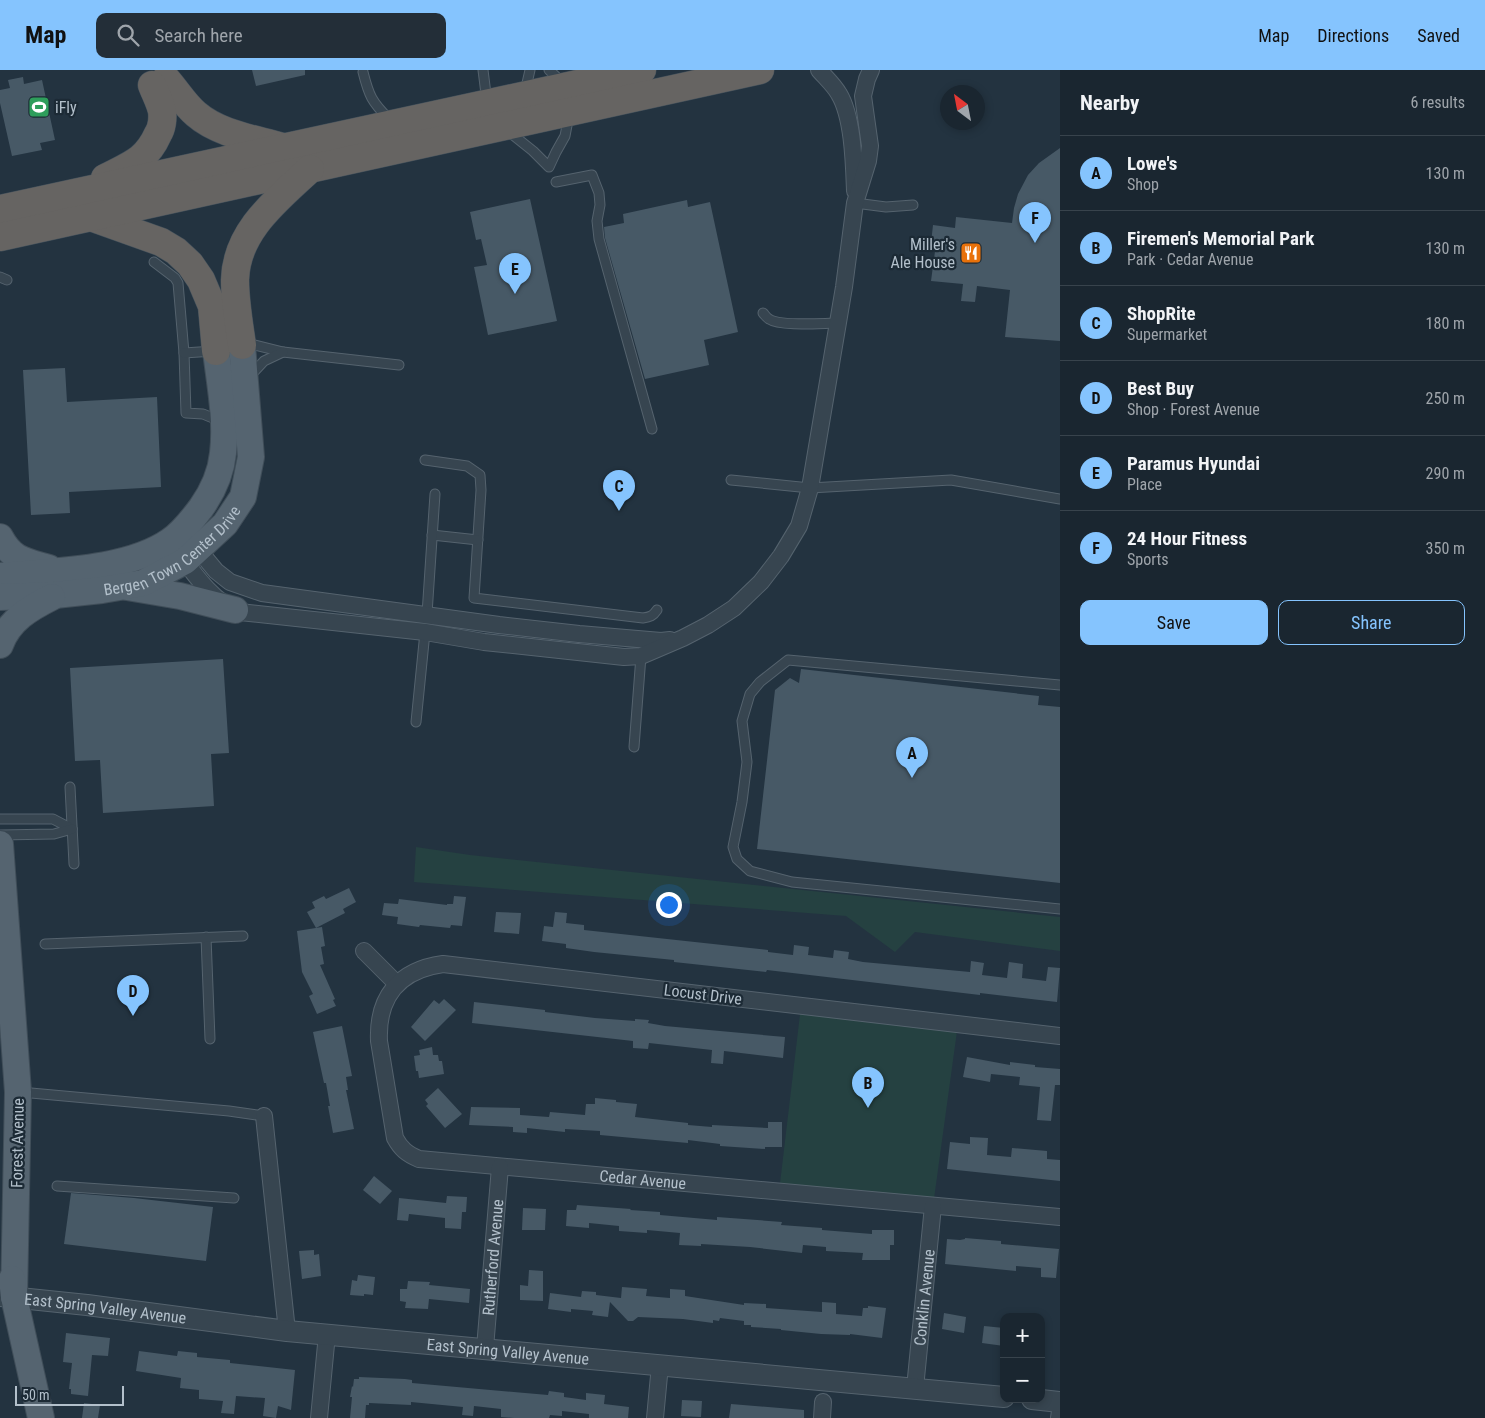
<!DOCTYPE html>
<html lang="en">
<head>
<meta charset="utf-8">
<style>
  :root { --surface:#1a2630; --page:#232e38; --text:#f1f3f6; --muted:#9fa5ab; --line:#38434c; --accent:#85c4fe }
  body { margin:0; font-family:"Roboto Condensed",sans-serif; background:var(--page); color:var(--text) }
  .controls { position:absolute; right:15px; bottom:15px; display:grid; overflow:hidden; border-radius:10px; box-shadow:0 2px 8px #0003 }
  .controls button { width:45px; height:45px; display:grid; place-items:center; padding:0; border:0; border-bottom:1px solid var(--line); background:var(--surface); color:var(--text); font:25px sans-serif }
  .compass { position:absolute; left:940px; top:15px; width:45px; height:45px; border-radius:50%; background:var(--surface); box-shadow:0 2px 8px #0003; rotate:328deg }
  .scale { position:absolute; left:15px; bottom:12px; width:109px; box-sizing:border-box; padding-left:5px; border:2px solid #b3c0cb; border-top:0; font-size:14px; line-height:18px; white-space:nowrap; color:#b3c0cb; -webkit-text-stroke:4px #1c2a35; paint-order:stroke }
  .you { position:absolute; left:668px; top:834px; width:18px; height:18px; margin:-12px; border:4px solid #fff; border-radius:50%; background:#1a73e8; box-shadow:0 0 0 8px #1a73e833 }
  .badge { display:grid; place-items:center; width:32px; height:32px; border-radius:50%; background:var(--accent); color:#111; font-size:16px; font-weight:700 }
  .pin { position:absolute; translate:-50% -41px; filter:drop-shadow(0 1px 2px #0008) }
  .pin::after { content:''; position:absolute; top:26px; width:18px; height:15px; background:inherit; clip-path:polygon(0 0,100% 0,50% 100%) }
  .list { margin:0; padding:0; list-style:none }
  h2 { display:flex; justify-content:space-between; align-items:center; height:65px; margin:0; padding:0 20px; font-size:21px }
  h2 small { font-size:16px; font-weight:400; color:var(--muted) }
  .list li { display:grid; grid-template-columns:32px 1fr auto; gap:15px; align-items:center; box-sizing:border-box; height:75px; padding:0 20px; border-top:1px solid var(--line) }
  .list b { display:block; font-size:19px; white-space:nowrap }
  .list p { margin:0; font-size:16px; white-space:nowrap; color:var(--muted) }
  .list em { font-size:16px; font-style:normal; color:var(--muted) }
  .actions { display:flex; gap:10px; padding:15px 20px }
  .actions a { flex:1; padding:11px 0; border:1px solid var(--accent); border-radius:10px; text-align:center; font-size:18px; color:var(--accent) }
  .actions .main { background:var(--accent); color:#111 }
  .icon { flex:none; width:28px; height:28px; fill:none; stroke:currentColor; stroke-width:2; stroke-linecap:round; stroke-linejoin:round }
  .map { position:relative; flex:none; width:1060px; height:1348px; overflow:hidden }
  header { display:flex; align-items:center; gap:30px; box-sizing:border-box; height:70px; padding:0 25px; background:var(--accent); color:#111 }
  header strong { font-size:24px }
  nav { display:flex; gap:28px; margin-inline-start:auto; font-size:18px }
  .search { width:350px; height:45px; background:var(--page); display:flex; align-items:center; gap:12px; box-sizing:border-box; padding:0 18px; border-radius:10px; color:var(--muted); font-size:19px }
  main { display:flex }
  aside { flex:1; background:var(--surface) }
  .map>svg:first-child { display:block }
  .green { fill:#254141 }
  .building { fill:#475966 }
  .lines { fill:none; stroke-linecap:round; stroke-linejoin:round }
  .service-casing { stroke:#55636e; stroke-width:11 }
  .minor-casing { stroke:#55636e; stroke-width:18 }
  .tertiary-casing { stroke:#55636e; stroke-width:22 }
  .primary-casing { stroke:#404e59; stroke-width:28 }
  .trunk-casing { stroke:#42505b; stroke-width:29 }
  .service { stroke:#374550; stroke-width:9 }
  .minor { stroke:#374550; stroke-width:16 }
  .tertiary { stroke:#374550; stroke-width:20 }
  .primary { stroke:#556470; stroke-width:26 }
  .trunk { stroke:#666462; stroke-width:28 }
  .labels { text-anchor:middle; stroke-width:4.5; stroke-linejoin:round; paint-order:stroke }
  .poi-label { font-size:16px; fill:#b3c0cb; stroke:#1c2a35; text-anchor:start }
  .street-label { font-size:16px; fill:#b3c0cb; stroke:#1c2a35 }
</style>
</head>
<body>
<header>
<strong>Map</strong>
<div class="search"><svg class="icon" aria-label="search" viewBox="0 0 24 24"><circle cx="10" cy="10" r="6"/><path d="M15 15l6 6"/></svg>Search here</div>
<nav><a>Map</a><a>Directions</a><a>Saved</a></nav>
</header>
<main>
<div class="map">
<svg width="1060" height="1348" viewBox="0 0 1060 1348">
  <rect width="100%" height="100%" fill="#233340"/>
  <g class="green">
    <polygon points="416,777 470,785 1060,847 1060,881 915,862 895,882 846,846 414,812"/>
    <polygon points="801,936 958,954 933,1136 779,1122"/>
  </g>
  <g class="building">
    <polygon points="252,0 305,0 305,5 256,16"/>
    <polygon points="23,7 24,14 42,10 55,70 40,73 42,80 12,86 0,33 0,20 10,18 8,10"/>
    <polygon points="1060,78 1060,271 1005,267 1010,220 977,216 975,232 961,231 963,214 931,211 936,174 931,173 933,155 955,158 956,147 1012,153 1014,138 1018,124 1028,105 1039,93"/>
    <polygon points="530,129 557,251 488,265 474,197 487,195 481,169 476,170 470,142"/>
    <polygon points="687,130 688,137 710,132 738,262 704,270 709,295 645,309 605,168 604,157 624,153 623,144"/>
    <polygon points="65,298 67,332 157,327 161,417 69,422 70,443 31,445 23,300"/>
    <polygon points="223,589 229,683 211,684 214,736 103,743 100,690 75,691 70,598"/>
    <polygon points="801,599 1039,626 1038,635 1060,637 1060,813 757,779 775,620 790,608 799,613"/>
    <polygon points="349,818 356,832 343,839 345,843 316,858 307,842 315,838 312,832 324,826 326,829"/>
    <polygon points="454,826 466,827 462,856 451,855 450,858 420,855 419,857 397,854 398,847 382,845 384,833 398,834 399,829 447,835 447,834 453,834"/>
    <polygon points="496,842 521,843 519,864 494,862"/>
    <polygon points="555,842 567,843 566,853 584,855 584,860 768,880 768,882 793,885 794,875 809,877 808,885 833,888 834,880 849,882 848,889 863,892 970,902 971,891 984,893 982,905 1007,908 1009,892 1023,894 1022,908 1046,911 1048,897 1060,898 1057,932 980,923 980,925 767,900 766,902 674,892 674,890 594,882 566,878 566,874 542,871 544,856 553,857"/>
    <polygon points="322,857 325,876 321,877 324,894 320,895 335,929 333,930 336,936 317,944 309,926 313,924 302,902 297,861"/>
    <polygon points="444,929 456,940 425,971 411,957 434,930 439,934"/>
    <polygon points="474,932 545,940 545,942 595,948 635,951 635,949 649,950 648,953 665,956 785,967 783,988 724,981 723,994 711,993 712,980 649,973 648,979 633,978 633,971 472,953"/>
    <polygon points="342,956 352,1006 346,1007 348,1020 346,1020 354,1059 333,1063 328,1036 330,1036 326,1013 324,1013 313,962"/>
    <polygon points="432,977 433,985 438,985 439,991 442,991 444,1004 419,1008 418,1001 416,1001 414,986 420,985 419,980"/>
    <polygon points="967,987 1010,995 1010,992 1035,995 1035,997 1060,999 1060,1015 1055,1015 1051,1051 1037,1050 1040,1017 1019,1015 1020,1007 991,1004 990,1012 963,1007"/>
    <polygon points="438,1018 462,1044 445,1058 426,1036 428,1034 425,1030"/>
    <polygon points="595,1028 616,1030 616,1032 637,1034 635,1047 688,1053 688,1055 712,1057 712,1055 768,1058 768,1052 782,1052 782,1077 765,1077 765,1079 720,1076 720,1074 688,1070 688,1073 600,1065 600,1061 565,1059 565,1062 527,1058 527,1063 513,1062 513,1057 469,1055 471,1037 520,1038 520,1045 549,1047 550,1042 585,1045 586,1034 595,1034"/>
    <polygon points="970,1067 988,1068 987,1085 1011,1087 1012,1078 1047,1081 1047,1089 1060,1090 1060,1111 947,1099 950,1072 970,1074"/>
    <polygon points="374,1106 392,1121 380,1134 363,1120"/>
    <polygon points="71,1123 134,1128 213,1137 206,1191 64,1174"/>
    <polygon points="447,1126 467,1127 466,1142 462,1142 461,1159 445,1158 445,1148 409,1144 408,1151 397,1150 399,1128 446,1133"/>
    <polygon points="577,1135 631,1139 630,1140 660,1142 660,1145 717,1150 717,1147 782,1152 781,1155 822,1158 822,1160 872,1164 872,1160 894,1160 894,1175 890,1175 890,1190 862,1190 863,1183 826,1181 826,1177 803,1175 802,1183 750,1177 701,1174 701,1176 679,1175 680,1163 647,1160 647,1163 619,1161 619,1156 589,1153 589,1158 566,1156 567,1140 576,1140"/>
    <polygon points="523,1138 546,1139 545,1160 522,1160"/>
    <polygon points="965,1168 1001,1171 1001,1174 1059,1179 1056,1208 1041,1207 1041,1198 1016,1196 1016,1201 945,1194 947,1169 960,1170 965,1169"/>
    <polygon points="314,1180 314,1185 319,1184 321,1206 302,1209 299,1181"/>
    <polygon points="529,1200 543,1201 543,1231 520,1230 520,1215 528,1216"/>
    <polygon points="358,1205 375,1207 373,1225 364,1224 364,1226 350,1225 352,1210 357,1211"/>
    <polygon points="408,1211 430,1212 429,1215 470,1219 469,1233 429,1229 428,1239 405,1238 406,1232 400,1231 400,1219 407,1219"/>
    <polygon points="622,1217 647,1219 646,1226 670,1228 670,1219 685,1220 685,1226 744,1235 744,1233 766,1234 766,1238 822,1242 822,1232 836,1233 836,1244 862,1246 863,1238 868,1238 868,1236 886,1238 882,1268 850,1264 850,1265 821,1264 781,1260 781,1259 751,1257 751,1255 744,1255 744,1251 720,1248 719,1251 713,1250 713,1253 683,1249 638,1247 633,1251 628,1251 610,1232 608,1247 592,1245 593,1241 571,1239 571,1242 548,1239 550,1223 581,1227 582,1221 596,1222 596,1225 621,1228"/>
    <polygon points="944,1243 966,1247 964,1263 942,1259"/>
    <polygon points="984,1256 1004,1258 1004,1276 982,1273"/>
    <polygon points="66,1263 110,1268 108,1286 92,1285 88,1326 71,1324 71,1319 69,1319 72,1293 63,1292"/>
    <polygon points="139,1281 177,1286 178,1281 197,1283 197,1287 230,1290 230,1293 295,1300 291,1340 278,1336 276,1348 263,1346 265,1328 236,1326 234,1344 221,1343 223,1331 199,1329 199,1320 180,1318 181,1308 136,1301"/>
    <polygon points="359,1307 405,1309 412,1310 412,1313 548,1325 549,1321 564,1323 564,1327 586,1330 586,1323 605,1325 604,1334 629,1337 628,1348 589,1348 589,1344 562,1341 562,1346 550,1345 549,1348 514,1348 501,1347 501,1339 474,1336 473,1346 462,1345 463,1337 411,1332 411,1335 369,1333 369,1335 366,1335 365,1348 350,1348 352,1327 350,1327 352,1316 353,1317 354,1309 359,1309"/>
    <polygon points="682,1330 702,1331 701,1347 681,1346"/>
    <polygon points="84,1333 100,1335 98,1348 82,1348"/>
    <polygon points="731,1334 804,1340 804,1348 729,1348"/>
  </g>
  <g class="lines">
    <g class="service-casing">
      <g id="service">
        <polyline points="483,0 487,32"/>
        <polyline points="549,0 563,13"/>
        <path d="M363 2C369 26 372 32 389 49"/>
        <polyline points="525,22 530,0"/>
        <polyline points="508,61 533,81 549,97 556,82 565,66 569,45"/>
        <polyline points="556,112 592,105 599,123 600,135 597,151 599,169 652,359"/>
        <polyline points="855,133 886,137 913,135"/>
        <polyline points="154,192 175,208 178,213 184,283 186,343 203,344 220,351"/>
        <polyline points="0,207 7,210"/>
        <path d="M763 243C765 245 767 248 769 249 781 257 823 253 838 253"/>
        <polyline points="244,275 255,275 283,282 399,295"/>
        <polyline points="184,283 214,281"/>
        <polyline points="249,307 264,291 283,282"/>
        <path d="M425 390 467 396 480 405 481 420 474 528 643 548C650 547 653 546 657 540"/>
        <polyline points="731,410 810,418 951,410 1060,429"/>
        <polyline points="432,465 478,470"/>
        <polyline points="427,544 435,424"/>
        <polyline points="1060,615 788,590 760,612 750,624 742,651 747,692 742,732 733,777 737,789 750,801 792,812 1060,839"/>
        <polyline points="416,652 425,562"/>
        <polyline points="634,677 641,586"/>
        <polyline points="70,717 74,794"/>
        <polyline points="0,749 53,749 72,759"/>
        <polyline points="0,765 54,764 72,759"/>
        <polyline points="206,867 210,969"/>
        <polyline points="45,874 243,866"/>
        <polyline points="20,1022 229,1041 264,1046"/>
        <polyline points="57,1116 234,1128"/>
      </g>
    </g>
    <g class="minor-casing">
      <g id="minor">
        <path d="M819 0C826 8 834 15 839 24 853 47 854 94 855 121"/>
        <polyline points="192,472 216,501 230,512 262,523 499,555 579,564 661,571 670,570"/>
        <path d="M180 485C194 504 216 535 240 542L425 562 484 572 624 587 641 586 683 568 708 555 734 538 761 512 781 486 799 456 810 418 844 217 855 133 868 91 870 76 863 26 867 9 871 0"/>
        <polyline points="364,881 397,914"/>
        <path id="s1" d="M1060 966 443 894C399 900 377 927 379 971L395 1068C401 1079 407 1084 419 1089L1060 1147"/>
        <polyline points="264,1046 287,1261"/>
        <path id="s2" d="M485 1278 500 1097"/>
        <path id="s3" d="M915 1318 933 1136"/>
        <polyline points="319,1348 327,1264"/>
        <polyline points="655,1348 660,1295"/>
        <polyline points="822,1348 823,1332"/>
        <polyline points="1059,1348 1060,1341"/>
      </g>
    </g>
    <g class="tertiary-casing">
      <g id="tertiary">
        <path id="s4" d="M0 1226 87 1235 287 1261 1004 1327"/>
        <polyline points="1032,1329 1060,1332"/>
      </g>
    </g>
    <g class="primary-casing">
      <g id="primary">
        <path d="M0 467C12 490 25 491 49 498"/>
        <path d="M0 506C51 501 127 501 170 471 182 463 192 450 201 438 213 421 221 404 223 383 227 350 220 314 216 281"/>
        <polyline points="127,517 180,526 235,540"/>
        <path id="s5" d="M0 527 55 525 102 520 143 513 185 491 225 454 243 427 251 387 242 275"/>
        <path d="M0 575C9 550 30 538 52 527"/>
        <polyline points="0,774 18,1022 14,1227"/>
        <polyline points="12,1209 14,1227 41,1348"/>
      </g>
    </g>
    <g class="trunk-casing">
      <g id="trunk">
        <path d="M166 9C176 20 185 35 196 44 219 64 255 69 282 77"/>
        <path d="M105 108C130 95 146 91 158 64 162 58 163 48 162 41 160 32 155 23 152 15"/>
        <polyline points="0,139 642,0"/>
        <polyline points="91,147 161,172 176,181 190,194 201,210 212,236 216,281"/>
        <polyline points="0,167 760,0"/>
        <path d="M242 275C239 254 235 232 235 210 236 161 277 130 310 99"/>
      </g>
    </g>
    <use href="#service" class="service"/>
    <use href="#minor" class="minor"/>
    <use href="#tertiary" class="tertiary"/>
    <use href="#primary" class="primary"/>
    <use href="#trunk" class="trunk"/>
  </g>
  <defs>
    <g id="stadium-square" transform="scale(1.125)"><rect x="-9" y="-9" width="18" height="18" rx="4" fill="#2e9e5b" stroke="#1c2a35"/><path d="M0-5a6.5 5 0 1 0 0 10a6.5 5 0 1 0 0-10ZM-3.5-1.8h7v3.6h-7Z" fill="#fff"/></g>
    <g id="restaurant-square" transform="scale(1.125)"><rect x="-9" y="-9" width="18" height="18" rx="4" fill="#e8710a" stroke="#1c2a35"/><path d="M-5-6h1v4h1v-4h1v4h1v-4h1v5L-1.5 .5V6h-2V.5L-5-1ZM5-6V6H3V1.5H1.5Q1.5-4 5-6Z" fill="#fff"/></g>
  </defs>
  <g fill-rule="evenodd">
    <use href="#stadium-square" x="39" y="37"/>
    <use href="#restaurant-square" x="971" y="183"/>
  </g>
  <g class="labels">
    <g class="poi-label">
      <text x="55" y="43">iFly</text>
      <text x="955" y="180" text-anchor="end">Miller's<tspan x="955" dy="18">Ale House</tspan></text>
    </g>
    <g class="street-label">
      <text dy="6" stroke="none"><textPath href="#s5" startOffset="185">Bergen Town Center Drive</textPath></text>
      <text transform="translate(703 924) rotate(7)" y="6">Locust Drive</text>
      <text transform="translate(17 1073) rotate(-89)" y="6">Forest Avenue</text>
      <text dy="6" stroke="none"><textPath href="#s1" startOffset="1089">Cedar Avenue</textPath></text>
      <text dy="6" stroke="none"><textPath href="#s2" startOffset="91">Rutherford Avenue</textPath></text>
      <text dy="6" stroke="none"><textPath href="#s3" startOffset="91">Conklin Avenue</textPath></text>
      <text dy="6" stroke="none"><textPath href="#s4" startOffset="106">East Spring Valley Avenue</textPath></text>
      <text dy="6" stroke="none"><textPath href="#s4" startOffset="511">East Spring Valley Avenue</textPath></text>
    </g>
  </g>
</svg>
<div class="controls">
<button>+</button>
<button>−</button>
</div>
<svg class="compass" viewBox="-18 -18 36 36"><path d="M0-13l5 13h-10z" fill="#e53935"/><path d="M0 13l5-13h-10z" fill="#9fa5ab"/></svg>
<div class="scale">50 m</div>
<div class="you"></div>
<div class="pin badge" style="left:912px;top:708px">A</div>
<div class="pin badge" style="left:868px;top:1038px">B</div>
<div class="pin badge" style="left:619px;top:441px">C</div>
<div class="pin badge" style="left:133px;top:946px">D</div>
<div class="pin badge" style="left:515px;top:224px">E</div>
<div class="pin badge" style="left:1035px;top:173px">F</div>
</div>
<aside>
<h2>Nearby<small>6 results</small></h2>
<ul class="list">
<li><span class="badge">A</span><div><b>Lowe's</b><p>Shop</p></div><em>130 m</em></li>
<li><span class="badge">B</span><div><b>Firemen's Memorial Park</b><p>Park · Cedar Avenue</p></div><em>130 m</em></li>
<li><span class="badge">C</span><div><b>ShopRite</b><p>Supermarket</p></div><em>180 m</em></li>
<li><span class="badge">D</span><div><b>Best Buy</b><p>Shop · Forest Avenue</p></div><em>250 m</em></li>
<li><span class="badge">E</span><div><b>Paramus Hyundai</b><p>Place</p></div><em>290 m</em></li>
<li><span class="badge">F</span><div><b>24 Hour Fitness</b><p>Sports</p></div><em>350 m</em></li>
</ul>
<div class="actions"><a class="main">Save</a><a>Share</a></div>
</aside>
</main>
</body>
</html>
